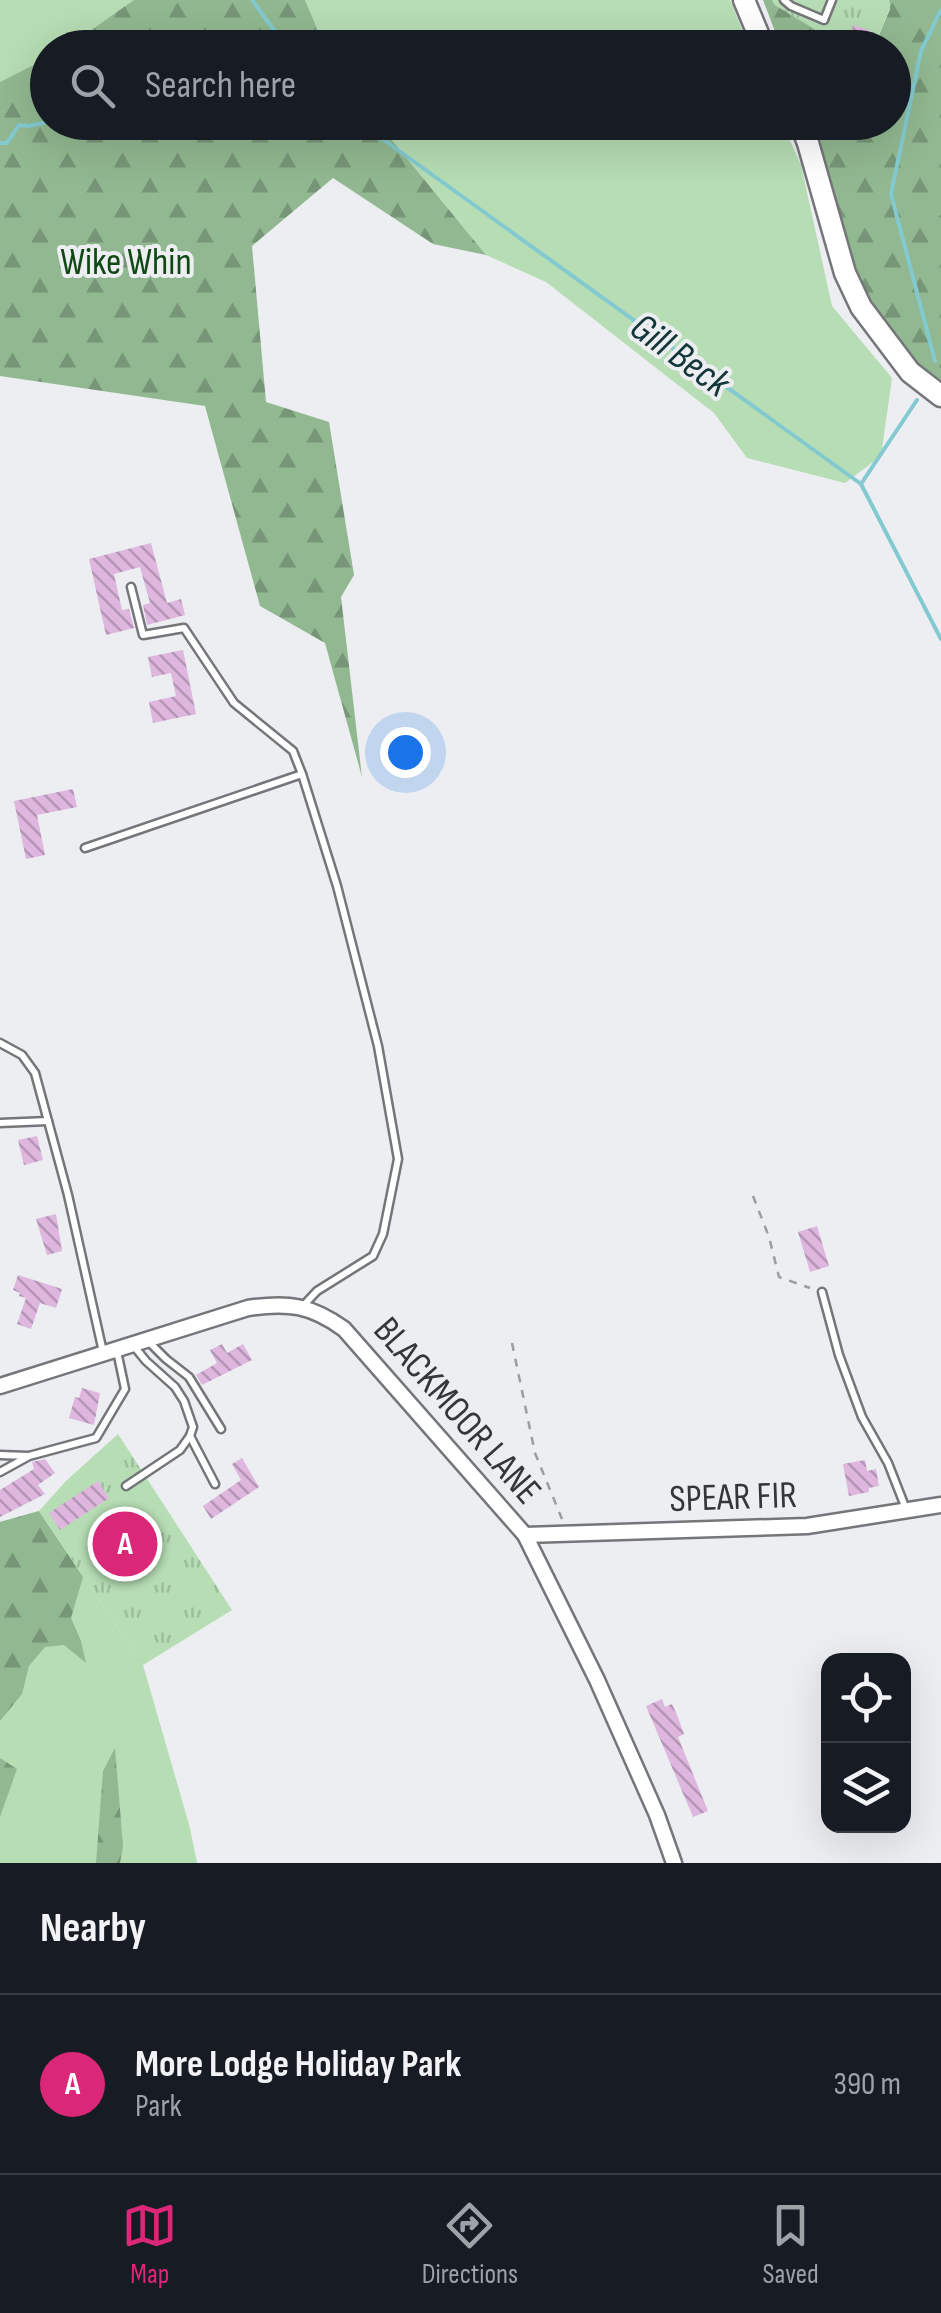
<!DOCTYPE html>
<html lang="en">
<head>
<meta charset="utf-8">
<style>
  :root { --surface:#171b24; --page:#20242c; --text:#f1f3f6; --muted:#9ea1a6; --line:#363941; --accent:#db2777 }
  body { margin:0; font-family:"Sofia Sans Condensed",sans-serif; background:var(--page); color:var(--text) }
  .controls { position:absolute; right:30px; bottom:30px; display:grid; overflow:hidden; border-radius:20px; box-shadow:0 10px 40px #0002 }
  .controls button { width:90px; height:90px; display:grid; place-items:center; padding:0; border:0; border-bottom:2px solid var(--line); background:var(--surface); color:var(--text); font:50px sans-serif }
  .you { position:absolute; left:405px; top:752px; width:35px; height:35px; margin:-25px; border:8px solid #fff; border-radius:50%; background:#1a73e8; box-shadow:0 0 0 15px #1a73e833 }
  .badge { display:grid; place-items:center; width:65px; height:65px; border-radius:50%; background:var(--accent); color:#fff; font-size:32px; font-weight:700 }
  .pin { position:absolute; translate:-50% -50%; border:5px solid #fff; box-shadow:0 2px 10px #0006 }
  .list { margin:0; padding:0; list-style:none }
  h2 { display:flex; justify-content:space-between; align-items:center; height:130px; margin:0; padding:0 40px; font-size:42px }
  h2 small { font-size:32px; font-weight:400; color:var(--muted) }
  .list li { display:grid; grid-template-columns:65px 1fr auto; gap:30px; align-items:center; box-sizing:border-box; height:180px; padding:0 40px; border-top:2px solid var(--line) }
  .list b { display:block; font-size:38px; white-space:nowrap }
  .list p { margin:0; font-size:32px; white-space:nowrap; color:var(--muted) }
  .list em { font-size:32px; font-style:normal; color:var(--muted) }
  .icon { flex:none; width:55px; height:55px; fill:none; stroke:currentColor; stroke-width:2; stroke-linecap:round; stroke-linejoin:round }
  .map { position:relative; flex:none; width:941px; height:1863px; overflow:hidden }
  .search { position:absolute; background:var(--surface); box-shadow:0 10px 40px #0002; left:30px; right:30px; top:30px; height:110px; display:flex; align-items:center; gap:25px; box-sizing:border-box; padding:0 35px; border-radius:55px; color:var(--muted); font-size:38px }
  .sheet { height:310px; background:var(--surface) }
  nav { display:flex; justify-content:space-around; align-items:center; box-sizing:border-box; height:140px; border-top:2px solid var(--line); background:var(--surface); font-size:28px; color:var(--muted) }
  nav a { display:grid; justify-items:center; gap:5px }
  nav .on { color:var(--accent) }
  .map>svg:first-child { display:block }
  .grass { fill:#b6ddb4 }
  .forest { fill:url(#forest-firs) }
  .park { fill:url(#park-tufts) }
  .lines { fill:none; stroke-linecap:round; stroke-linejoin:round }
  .stream { stroke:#83cad0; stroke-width:4 }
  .building { fill:url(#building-back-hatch) }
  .lane-casing { stroke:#747679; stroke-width:11 }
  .street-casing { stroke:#747679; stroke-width:19 }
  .secondary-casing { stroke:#747679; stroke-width:25 }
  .path { stroke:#9b9da0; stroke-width:2.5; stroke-dasharray:8 8; stroke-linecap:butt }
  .lane { stroke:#fff; stroke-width:6 }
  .street { stroke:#fff; stroke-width:14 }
  .secondary { stroke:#fff; stroke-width:20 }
  .labels { text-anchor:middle; stroke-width:8; stroke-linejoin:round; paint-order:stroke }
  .park-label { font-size:38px; fill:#114914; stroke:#eceef2 }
  .street-label { font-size:38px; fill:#353638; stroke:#eceef2 }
  .water-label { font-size:40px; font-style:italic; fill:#133639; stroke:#eceef2 }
</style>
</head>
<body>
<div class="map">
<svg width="941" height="1863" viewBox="0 0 941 1863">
  <defs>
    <pattern id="forest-firs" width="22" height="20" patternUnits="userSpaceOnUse" patternTransform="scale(2.5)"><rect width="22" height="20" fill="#91b890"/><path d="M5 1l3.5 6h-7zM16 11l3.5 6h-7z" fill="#779677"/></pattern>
    <pattern id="park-tufts" width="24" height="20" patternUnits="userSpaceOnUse" patternTransform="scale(2.5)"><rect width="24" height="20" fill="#b6ddb4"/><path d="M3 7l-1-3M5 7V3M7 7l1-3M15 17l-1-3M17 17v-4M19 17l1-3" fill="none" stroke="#9dbe9c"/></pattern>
    <pattern id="building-back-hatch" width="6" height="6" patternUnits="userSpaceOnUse" patternTransform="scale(2.5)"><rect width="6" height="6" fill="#deb6de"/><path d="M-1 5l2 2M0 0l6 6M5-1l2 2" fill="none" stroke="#b595b5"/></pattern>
  </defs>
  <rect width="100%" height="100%" fill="#eceef2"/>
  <g class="grass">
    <polygon points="0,0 134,0 76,43 67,47 48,48 47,58 0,82"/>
    <polygon points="305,0 730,0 749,47 325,47"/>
    <polygon points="378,123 782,123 801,165 832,306 892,378 881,456 845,483 747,458 714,413 546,282 486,255"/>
    <polygon points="39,1511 143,1665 190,1828 197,1863 0,1863 0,1522"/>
  </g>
  <g class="forest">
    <polygon points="134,0 305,0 325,47 67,47"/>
    <polygon points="763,0 772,0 775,5 817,30 822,47 781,47"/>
    <polygon points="889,0 941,0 941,384 915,366 852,280 811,123 894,122 894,48 874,47 890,9"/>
    <polygon points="47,58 48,122 378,123 486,255 433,244 333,178 252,246 266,402 329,422 354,575 341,597 362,777 325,643 260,606 205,406 0,376 0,82"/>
    <polygon points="39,1511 83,1577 71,1618 81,1641 86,1663 64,1645 45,1647 29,1666 22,1694 0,1721 0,1522"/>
    <polygon points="115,1748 123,1846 120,1863 96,1863 103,1771"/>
    <polygon points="0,1758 17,1769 0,1817"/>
  </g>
  <g class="park">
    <polygon points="772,0 889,0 890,8 874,47 822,47 816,30 775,5"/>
    <polygon points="118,1434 232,1610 143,1665 39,1511 66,1481"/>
  </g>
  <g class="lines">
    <g class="stream">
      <polyline points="252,0 287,48"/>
      <polyline points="54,122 65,122"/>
      <polyline points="85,122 84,133 101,132 108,122"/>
      <polyline points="119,122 120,128 130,129 133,122"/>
      <polyline points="144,122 144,125 154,122"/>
      <polyline points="178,122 188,122"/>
      <polyline points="359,122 861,484 941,639"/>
      <polyline points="0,143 7,143 19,125 28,126 48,122"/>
      <polyline points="935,361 891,194 921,51 941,10"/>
      <polyline points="861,484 917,400"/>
    </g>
  </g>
  <g class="building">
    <polygon points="853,25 869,30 864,48 847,48"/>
    <polygon points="151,543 167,603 181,599 185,615 147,625 143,605 150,603 140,567 114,574 122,610 129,609 134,628 106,635 89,559"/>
    <polygon points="183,650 196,714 153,723 149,702 176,696 171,673 152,677 148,657"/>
    <polygon points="73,789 77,807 37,815 45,855 26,859 14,801"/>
    <polygon points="37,1136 43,1160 24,1165 18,1140"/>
    <polygon points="56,1214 62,1251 47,1255 36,1219"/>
    <polygon points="817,1226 829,1266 810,1272 798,1232"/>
    <polygon points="18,1275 62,1289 56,1308 40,1303 31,1329 17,1324 26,1298 19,1296 20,1293 13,1290"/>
    <polygon points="222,1344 227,1353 243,1344 252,1360 202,1385 196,1375 217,1363 210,1350"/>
    <polygon points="82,1388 100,1393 94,1425 69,1418 75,1397 79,1398"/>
    <polygon points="242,1458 259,1487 211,1519 203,1506 241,1480 232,1464"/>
    <polygon points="45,1459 55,1473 38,1485 45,1494 0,1517 0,1490 34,1469 32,1462"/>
    <polygon points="865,1460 867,1471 876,1469 879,1486 869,1488 869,1492 849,1496 843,1464"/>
    <polygon points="98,1481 109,1498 60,1530 49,1513"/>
    <polygon points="662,1699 665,1707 672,1704 677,1715 684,1734 678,1737 708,1811 693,1817 646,1706"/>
  </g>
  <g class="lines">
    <g class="lane-casing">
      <g id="lane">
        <polyline points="784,0 791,6 824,20 832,0"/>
        <polyline points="131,587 143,635 184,628 234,703 293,751 302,774"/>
        <polyline points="85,848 302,774 337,886 378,1046 398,1159 383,1234 373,1256 317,1291 303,1306"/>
        <polyline points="0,1043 22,1055 35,1073 68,1195 103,1352"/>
        <polyline points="0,1123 48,1121"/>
        <polyline points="822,1292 839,1355 862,1417 888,1463 906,1509"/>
        <polyline points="148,1341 166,1359 189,1377 221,1429"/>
        <polyline points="190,1436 215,1484"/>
        <polyline points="0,1455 28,1456"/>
        <polyline points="0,1472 29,1456 96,1438 125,1389 117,1351"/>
        <polyline points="126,1486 180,1450 190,1436 193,1427 184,1401 175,1387 146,1361 133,1345"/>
      </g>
    </g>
    <g class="street-casing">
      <g id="street">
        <path d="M0 1386 248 1308C288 1302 311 1305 344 1329L525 1535 597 1680 657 1815 674 1863"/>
        <polyline points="525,1535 807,1526 941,1505"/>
      </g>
    </g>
    <g class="secondary-casing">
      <g id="secondary">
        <polyline points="744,0 764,48"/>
        <polyline points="800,122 808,143 845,273 861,307 910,372 941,396"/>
      </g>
    </g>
    <g class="path">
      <polyline points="753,1196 769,1237 779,1277 810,1288"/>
      <polyline points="512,1343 535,1453 562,1519"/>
    </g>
    <use href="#lane" class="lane"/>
    <use href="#street" class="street"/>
    <use href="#secondary" class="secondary"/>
  </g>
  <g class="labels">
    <g class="park-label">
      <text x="126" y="274">Wike Whin</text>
    </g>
    <g class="street-label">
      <text transform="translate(458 1410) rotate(49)" y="13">BLACKMOOR LANE</text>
      <text transform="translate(733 1496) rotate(-2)" y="13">SPEAR FIR</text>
    </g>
    <g class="water-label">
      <text transform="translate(681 354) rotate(36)" y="14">Gill Beck</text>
    </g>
  </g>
</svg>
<div class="controls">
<button><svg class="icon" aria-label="locate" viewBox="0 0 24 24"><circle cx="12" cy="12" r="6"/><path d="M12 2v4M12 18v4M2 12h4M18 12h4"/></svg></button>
<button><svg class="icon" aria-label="layers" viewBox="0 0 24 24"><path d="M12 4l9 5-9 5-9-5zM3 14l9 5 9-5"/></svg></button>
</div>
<div class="you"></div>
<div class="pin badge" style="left:125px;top:1544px">A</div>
<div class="search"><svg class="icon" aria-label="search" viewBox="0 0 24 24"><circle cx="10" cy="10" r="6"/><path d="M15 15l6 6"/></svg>Search here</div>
</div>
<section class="sheet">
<h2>Nearby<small></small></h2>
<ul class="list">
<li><span class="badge">A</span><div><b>More Lodge Holiday Park</b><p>Park</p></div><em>390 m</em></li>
</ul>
</section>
<nav>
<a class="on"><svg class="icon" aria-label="map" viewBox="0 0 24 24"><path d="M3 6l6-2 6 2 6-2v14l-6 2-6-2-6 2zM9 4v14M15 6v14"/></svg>Map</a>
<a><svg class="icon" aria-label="directions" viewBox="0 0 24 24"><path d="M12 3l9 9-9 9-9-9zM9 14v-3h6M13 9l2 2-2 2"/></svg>Directions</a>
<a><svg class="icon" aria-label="saved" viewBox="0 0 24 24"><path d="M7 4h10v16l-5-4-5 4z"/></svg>Saved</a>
</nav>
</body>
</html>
